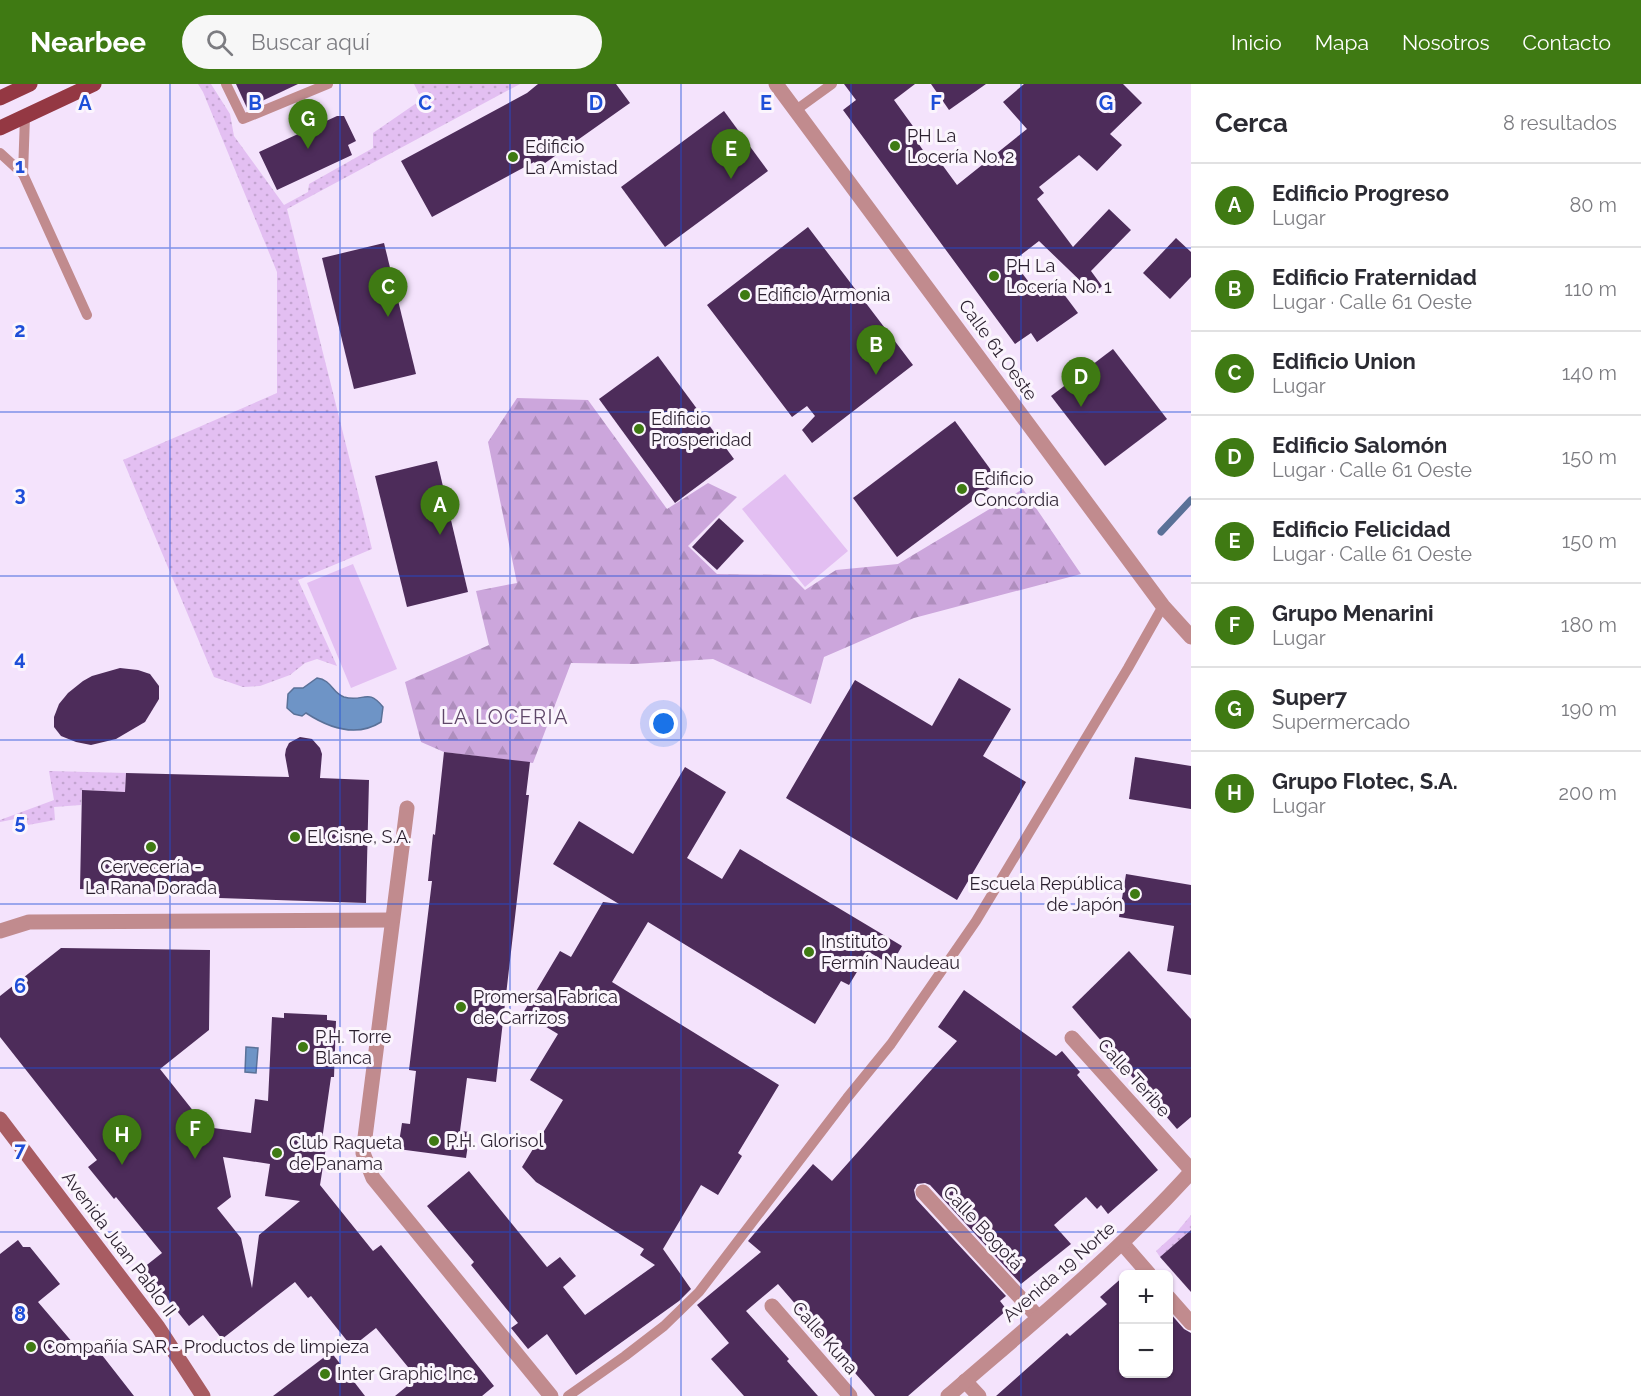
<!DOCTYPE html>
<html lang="es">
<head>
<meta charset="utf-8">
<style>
  :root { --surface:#fff; --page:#f7f7f7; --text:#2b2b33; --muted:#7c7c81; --line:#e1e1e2; --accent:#3f7a13 }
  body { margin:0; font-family:Raleway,sans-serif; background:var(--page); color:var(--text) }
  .controls { position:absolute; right:18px; bottom:18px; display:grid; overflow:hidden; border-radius:9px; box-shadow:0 2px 4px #0004 }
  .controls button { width:54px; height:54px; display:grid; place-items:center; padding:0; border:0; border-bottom:2px solid var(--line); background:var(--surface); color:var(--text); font:30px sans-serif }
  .you { position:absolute; left:664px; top:640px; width:21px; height:21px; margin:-15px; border:4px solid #fff; border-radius:50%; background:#1a73e8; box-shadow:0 0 0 9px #1a73e833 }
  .badge { display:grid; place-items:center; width:39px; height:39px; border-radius:50%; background:var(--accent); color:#fff; font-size:20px; font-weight:700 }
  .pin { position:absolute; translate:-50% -50px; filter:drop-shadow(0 2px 3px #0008) }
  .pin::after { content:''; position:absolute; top:32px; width:21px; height:18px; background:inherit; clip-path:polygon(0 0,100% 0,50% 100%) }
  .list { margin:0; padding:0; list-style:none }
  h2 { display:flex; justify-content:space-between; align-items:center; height:78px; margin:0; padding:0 24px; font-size:26px }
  h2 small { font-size:20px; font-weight:400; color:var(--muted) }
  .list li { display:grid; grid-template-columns:39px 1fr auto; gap:18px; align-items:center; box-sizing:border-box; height:84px; padding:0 24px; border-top:2px solid var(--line) }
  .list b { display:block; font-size:22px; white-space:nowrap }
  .list p { margin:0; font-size:20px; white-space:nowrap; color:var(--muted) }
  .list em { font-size:20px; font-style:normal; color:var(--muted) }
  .icon { flex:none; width:33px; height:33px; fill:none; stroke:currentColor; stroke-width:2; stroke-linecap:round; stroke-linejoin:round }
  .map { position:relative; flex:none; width:1191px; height:1312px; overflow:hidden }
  header { display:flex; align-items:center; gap:36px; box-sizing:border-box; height:84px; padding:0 30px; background:var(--accent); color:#fff }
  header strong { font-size:28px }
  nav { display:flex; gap:33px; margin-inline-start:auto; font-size:21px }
  .search { width:420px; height:54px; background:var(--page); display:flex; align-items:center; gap:15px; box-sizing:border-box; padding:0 21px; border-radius:33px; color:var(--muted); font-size:22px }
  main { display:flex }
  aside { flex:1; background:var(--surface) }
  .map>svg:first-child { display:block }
  .grass { fill:url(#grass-dots) }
  .forest { fill:url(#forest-firs) }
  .pitch { fill:#e3bff2 }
  .water { fill:#6e94c6; stroke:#5a7198; stroke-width:1.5 }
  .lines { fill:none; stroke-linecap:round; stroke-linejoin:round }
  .stream { stroke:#5a7198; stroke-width:7 }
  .building { fill:#4d2c5a; fill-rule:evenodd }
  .lane { stroke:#c18b8e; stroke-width:10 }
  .street { stroke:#c18b8e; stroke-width:15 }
  .secondary { stroke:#a85c62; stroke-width:15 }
  .primary { stroke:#943843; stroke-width:15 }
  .grid { fill:none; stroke:#1d4ed8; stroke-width:1.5; stroke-opacity:0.55 }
  .poi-dot { fill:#3f7a13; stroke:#fbf5fd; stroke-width:2 }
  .labels { text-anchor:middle; stroke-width:6; stroke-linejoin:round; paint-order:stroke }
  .poi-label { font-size:18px; fill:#2a1f2e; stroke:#fbf5fd; text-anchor:start }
  .street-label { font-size:18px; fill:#2a1f2e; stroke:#fbf5fd }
  .neighbourhood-label { font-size:20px; letter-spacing:1.5px; fill:#5f4769; stroke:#fbf5fd }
  .grid-label { font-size:20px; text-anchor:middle; font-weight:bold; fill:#1d4ed8; stroke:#fbf5fd; stroke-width:6; stroke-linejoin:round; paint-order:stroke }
</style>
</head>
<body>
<header>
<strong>Nearbee</strong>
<div class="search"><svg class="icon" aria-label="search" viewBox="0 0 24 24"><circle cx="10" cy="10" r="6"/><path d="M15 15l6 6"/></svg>Buscar aquí</div>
<nav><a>Inicio</a><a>Mapa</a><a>Nosotros</a><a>Contacto</a></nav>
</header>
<main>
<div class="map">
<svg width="1191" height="1312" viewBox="0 0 1191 1312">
  <defs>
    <pattern id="grass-dots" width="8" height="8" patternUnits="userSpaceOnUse" patternTransform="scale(1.5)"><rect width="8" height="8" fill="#e3bff2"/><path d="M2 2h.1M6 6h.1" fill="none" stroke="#c3a4d0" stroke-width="1.8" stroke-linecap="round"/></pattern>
    <pattern id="forest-firs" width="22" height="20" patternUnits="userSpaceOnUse" patternTransform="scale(1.5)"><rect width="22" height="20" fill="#cca6dc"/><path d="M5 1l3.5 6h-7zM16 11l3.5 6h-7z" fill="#af8ebd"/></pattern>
  </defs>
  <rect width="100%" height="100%" fill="#f4e3fc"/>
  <g class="grass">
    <polygon points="198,0 211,0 230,30 234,52 284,121 308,108 309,100 373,64 373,49 418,18 420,12 414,0 520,0 287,125 372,465 298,496 337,582 317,575 305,579 290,591 260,602 243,603 214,593 123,376 277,309 277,188 203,8"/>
    <polygon points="49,687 126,689 125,708 82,706 81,721 54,723 55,736 28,741 25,733 0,738 0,736 54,716"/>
    <polygon points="1191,1131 1191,1146 1160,1173 1156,1167 1176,1149"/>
  </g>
  <polygon class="forest" points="517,314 588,316 667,425 708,399 737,413 688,462 717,490 790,491 805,506 836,486 898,480 1023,405 1081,490 914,534 824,573 811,620 713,575 634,580 571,579 533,679 444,668 421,658 405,598 489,561 476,507 517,499 488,358"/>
  <g class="pitch">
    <polygon points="785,390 848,467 805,503 742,425"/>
    <polygon points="353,480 397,585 351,604 307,499"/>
  </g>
  <g class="water">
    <path d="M317 594C332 596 332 609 344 613 364 619 367 603 383 623L381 638C356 654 329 644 306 629L302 632 294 630 287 624 288 610 294 604H303Z"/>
    <polygon points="246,963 258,964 256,989 245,988"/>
  </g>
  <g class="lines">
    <polyline class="stream" points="1161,448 1191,416"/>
  </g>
  <g class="building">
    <polygon points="236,0 298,0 247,24"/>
    <polygon points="538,0 616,0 630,19 538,84 534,78 432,133 401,77 527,9"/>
    <polygon points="844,0 915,0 894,16 915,45 911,49 932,79 938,75 957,101 1027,45 1003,18 1024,0 1123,0 1142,19 1110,50 1122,61 1097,87 1079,71 1039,103 1044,109 1037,115 1073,163 1109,125 1131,146 1091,187 1102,202 1094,210 1039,157 1013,177 1040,213 1057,201 1078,229 1037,258 1031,249 1015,260 843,26 856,16"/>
    <polygon points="931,0 986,0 949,26"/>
    <polygon points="724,27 768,87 665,163 621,103"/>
    <polygon points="337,32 344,32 356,57 348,61 352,71 277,106 259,68"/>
    <polygon points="808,143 913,281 812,359 802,346 815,332 807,322 792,333 707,221"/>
    <polygon points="1176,154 1191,168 1191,193 1170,215 1143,189"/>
    <polygon points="384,159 416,290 354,305 322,174"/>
    <polygon points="1113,265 1167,335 1105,382 1051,312"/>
    <polygon points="658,272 734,375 675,419 599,315"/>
    <polygon points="955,337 999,397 897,473 853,414"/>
    <polygon points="437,377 468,508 407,523 375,392"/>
    <polygon points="719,434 744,457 717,486 692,463"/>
    <polygon points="120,584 138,586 150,590 159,602 159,615 145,638 116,655 91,661 76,658 61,652 54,643 54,633 59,620 68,609 83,597 92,592"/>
    <polygon points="959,594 1011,625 983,672 1026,698 957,816 786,714 855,596 932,642"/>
    <polygon points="300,653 312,655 320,664 322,670 320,694 369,696 366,819 219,814 220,810 80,805 82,706 125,708 126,689 289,693 285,671 286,665 289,659"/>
    <polygon points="444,668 530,678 526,711 529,711 496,998 467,994 460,1047 470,1048 466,1074 398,1065 402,1039 410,1040 416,987 409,986 432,797 428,797 433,750 435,751"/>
    <polygon points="1135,673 1191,682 1191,725 1129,715"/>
    <polygon points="685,683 726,708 687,774 722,795 740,765 902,862 891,881 869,868 849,901 841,897 815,940 648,838 612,898 779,1001 738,1069 742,1072 718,1111 701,1101 663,1165 691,1205 679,1217 576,1291 547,1250 528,1265 511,1244 518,1239 471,1181 474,1178 427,1122 469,1087 547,1183 560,1173 576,1192 563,1203 585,1231 655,1181 640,1171 644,1165 536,1098 522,1083 563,1016 530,996 558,950 523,929 560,867 571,873 603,818 619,820 553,780 579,737 633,770"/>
    <polygon points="1126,790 1191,801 1191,891 1167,887 1174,842 1119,833"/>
    <path d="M61 864 210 866 209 946 160 985 206 1043 251 1049 255 1015 268 1017 272 933 284 934V929L327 931V936L336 937 334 993H331L321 1063H326L320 1101 373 1167 381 1161 494 1302 482 1312H395L417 1294 376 1244 352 1263 311 1212 308 1214 295 1198 222 1255 203 1231 189 1242 143 1184 162 1169 116 1113 114 1115 88 1083 97 1076 0 953V912ZM223 1073 270 1080 265 1112 300 1117 259 1151 252 1204 241 1154 217 1124 231 1113Z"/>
    <polygon points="1129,867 1191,935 1191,1033 1177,1045 1072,923"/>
    <polygon points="964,906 1056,972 1062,967 1080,988 1077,991 1158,1086 1108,1130 1101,1121 1097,1125 1086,1113 1054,1141 1071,1160 1021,1200 930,1101 925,1099 917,1100 914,1106 916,1115 1006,1212 1000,1217 1007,1226 908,1312 875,1312 778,1200 746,1227 789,1275 787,1277 818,1312 744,1312 711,1275 729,1259 697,1221 761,1168 748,1157 813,1080 832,1097 957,957 938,943"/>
    <polygon points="1191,1146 1191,1208 1160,1173"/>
    <polygon points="18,1156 23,1163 30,1163 60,1200 38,1218 79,1266 91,1257 134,1312 0,1312 0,1170"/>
    <polygon points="1124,1192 1124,1290 1168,1290 1169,1228 1184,1245 1191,1249 1191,1312 996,1312 1067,1249 1070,1252 1107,1220 1100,1213"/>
    <polygon points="331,1268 365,1312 273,1312"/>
  </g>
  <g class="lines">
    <g class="lane">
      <polyline points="226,0 243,35 328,0"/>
      <polyline points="796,26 832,0"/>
      <polyline points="0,69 23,90 87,231"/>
      <polyline points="23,90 25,32"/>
      <polyline points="568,1312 625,1272 664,1242 699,1208 847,1014 891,960 976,837 1128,584 1163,522"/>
    </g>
    <g class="street">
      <polyline points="776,0 1163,522 1191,553"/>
      <polyline points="407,724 363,1069 373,1094 551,1312"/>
      <polyline points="0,847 29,838 392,836"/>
      <polyline points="1072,954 1191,1086"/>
      <polyline points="923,1108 1038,1233"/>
      <polyline points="1122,1159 1149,1190"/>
      <polyline points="1168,1213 1191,1239"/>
      <polyline points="772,1222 850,1312"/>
      <polyline points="965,1297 979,1312"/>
      <path d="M948 1312C1031 1240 1117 1170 1191 1088"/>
    </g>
    <polyline class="secondary" points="0,1035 158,1243 203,1312"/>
    <g class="primary">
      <polyline points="0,14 30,0"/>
      <polyline points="0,44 94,0"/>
    </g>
  </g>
  <path class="grid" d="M170 0V1312M340 0V1312M510 0V1312M681 0V1312M851 0V1312M1021 0V1312M0 164H1191M0 328H1191M0 492H1191M0 656H1191M0 820H1191M0 984H1191M0 1148H1191"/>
  <g class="poi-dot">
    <circle cx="895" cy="62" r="6"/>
    <circle cx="513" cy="73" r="6"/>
    <circle cx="994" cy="192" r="6"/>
    <circle cx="745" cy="211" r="6"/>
    <circle cx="639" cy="345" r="6"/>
    <circle cx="962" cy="405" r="6"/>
    <circle cx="295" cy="753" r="6"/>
    <circle cx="151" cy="763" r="6"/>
    <circle cx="1135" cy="810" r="6"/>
    <circle cx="809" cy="868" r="6"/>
    <circle cx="461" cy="923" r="6"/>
    <circle cx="303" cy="963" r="6"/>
    <circle cx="434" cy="1057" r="6"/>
    <circle cx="277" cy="1069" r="6"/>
    <circle cx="31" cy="1263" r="6"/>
    <circle cx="325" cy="1290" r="6"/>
  </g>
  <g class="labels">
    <g class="poi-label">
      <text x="907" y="58">PH La<tspan x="907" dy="21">Locería No. 2</tspan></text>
      <text x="525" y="69">Edificio<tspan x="525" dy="21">La Amistad</tspan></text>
      <text x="1006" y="188">PH La<tspan x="1006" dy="21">Locería No. 1</tspan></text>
      <text x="757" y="217">Edificio Armonia</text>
      <text x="651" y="341">Edificio<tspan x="651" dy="21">Prosperidad</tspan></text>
      <text x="974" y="401">Edificio<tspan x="974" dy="21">Concordia</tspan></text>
      <text x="307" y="759">El Cisne, S.A.</text>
      <text x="151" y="789" text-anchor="middle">Cervecería -<tspan x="151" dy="21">La Rana Dorada</tspan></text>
      <text x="1123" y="806" text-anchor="end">Escuela República<tspan x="1123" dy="21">de Japón</tspan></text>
      <text x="821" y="864">Instituto<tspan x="821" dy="21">Fermín Naudeau</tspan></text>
      <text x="473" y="919">Promersa Fabrica<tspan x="473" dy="21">de Carrizos</tspan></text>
      <text x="315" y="959">P.H. Torre<tspan x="315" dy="21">Blanca</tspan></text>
      <text x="446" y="1063">P.H. Glorisol</text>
      <text x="289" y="1065">Club Raqueta<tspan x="289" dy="21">de Panama</tspan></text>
      <text x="43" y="1269">Compañía SAR - Productos de limpieza</text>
      <text x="337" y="1296">Inter Graphic Inc.</text>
    </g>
    <g class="street-label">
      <text transform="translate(998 266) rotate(54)" y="6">Calle 61 Oeste</text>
      <text transform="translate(1134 994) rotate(48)" y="6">Calle Teribe</text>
      <text transform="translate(983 1144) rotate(47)" y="6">Calle Bogotá</text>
      <text transform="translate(119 1160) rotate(53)" y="6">Avenida Juan Pablo II</text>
      <text transform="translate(1059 1188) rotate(-41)" y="6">Avenida 19 Norte</text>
      <text transform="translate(825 1254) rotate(49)" y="6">Calle Kuna</text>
    </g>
    <g class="neighbourhood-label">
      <text x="505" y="640">LA LOCERIA</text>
    </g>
  </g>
  <g class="grid-label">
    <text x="85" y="26">A</text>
    <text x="255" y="26">B</text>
    <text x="425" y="26">C</text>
    <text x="596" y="26">D</text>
    <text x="766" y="26">E</text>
    <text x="936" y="26">F</text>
    <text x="1106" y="26">G</text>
    <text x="20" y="89">1</text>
    <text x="20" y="253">2</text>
    <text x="20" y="417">3</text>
    <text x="20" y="581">4</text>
    <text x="20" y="745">5</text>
    <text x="20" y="909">6</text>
    <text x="20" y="1073">7</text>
    <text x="20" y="1237">8</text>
  </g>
</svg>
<div class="controls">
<button>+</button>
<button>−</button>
</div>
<div class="you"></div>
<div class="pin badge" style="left:440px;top:451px">A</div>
<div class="pin badge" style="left:876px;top:291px">B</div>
<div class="pin badge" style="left:388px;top:233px">C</div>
<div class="pin badge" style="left:1081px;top:323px">D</div>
<div class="pin badge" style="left:731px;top:95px">E</div>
<div class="pin badge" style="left:195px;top:1075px">F</div>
<div class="pin badge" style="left:308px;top:65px">G</div>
<div class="pin badge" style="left:122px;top:1081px">H</div>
</div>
<aside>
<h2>Cerca<small>8 resultados</small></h2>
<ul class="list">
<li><span class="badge">A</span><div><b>Edificio Progreso</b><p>Lugar</p></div><em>80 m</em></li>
<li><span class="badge">B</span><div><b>Edificio Fraternidad</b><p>Lugar · Calle 61 Oeste</p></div><em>110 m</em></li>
<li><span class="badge">C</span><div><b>Edificio Union</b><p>Lugar</p></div><em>140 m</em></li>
<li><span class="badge">D</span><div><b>Edificio Salomón</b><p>Lugar · Calle 61 Oeste</p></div><em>150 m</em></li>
<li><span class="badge">E</span><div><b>Edificio Felicidad</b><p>Lugar · Calle 61 Oeste</p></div><em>150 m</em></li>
<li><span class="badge">F</span><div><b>Grupo Menarini</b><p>Lugar</p></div><em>180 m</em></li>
<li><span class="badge">G</span><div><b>Super7</b><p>Supermercado</p></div><em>190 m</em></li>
<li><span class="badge">H</span><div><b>Grupo Flotec, S.A.</b><p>Lugar</p></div><em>200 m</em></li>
</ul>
</aside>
</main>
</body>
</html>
